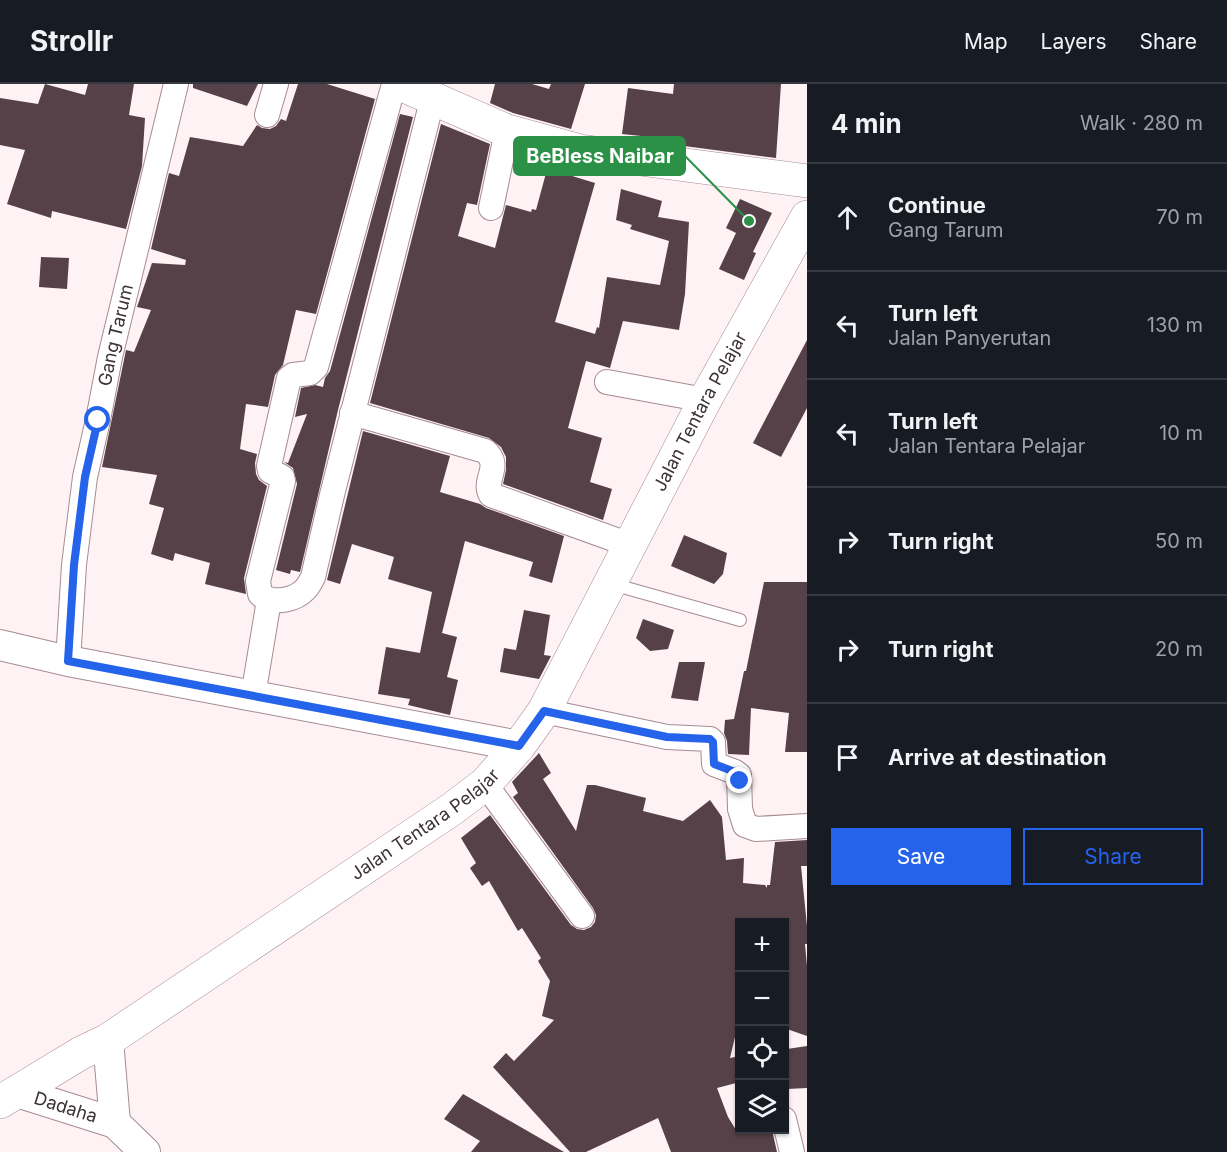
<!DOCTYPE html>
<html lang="en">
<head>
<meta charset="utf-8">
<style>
  :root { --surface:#171b24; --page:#20242c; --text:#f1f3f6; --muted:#9ea1a6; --line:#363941; --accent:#2563eb }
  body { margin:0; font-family:Inter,sans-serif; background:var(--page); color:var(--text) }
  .controls { position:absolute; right:18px; bottom:18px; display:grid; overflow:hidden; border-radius:0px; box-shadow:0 2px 4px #0004 }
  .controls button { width:54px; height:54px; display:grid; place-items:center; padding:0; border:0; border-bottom:2px solid var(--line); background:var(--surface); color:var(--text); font:30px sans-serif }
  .stop { position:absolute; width:18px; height:18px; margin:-14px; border:4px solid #2563eb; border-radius:50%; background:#fff }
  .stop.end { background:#2563eb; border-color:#fff; box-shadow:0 2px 6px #0008 }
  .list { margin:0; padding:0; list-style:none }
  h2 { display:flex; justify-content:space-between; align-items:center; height:78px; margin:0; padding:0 24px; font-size:26px }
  h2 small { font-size:20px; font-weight:400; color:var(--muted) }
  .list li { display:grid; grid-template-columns:39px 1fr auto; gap:18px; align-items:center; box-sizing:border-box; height:108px; padding:0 24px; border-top:2px solid var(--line) }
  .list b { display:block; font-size:22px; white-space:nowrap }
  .list p { margin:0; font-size:20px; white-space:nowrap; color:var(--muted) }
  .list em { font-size:20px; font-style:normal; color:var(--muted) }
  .actions { display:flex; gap:12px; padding:18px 24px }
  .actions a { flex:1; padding:14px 0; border:2px solid var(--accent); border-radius:0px; text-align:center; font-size:21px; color:var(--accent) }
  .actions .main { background:var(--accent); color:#fff }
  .icon { flex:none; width:33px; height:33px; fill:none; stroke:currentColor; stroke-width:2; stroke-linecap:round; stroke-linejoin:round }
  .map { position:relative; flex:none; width:807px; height:1068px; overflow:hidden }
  header { display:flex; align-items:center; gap:36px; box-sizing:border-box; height:84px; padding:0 30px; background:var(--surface); border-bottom:2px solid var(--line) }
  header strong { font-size:28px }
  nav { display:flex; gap:33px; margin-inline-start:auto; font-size:21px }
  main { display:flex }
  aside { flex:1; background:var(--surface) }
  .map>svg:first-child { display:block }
  .building { fill:#574148 }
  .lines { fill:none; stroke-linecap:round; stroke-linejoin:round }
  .service-casing { stroke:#a68b93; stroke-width:14 }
  .minor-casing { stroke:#a68b93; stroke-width:26 }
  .tertiary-casing { stroke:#a68b93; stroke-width:32 }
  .secondary-casing { stroke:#a68b93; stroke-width:34 }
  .primary-casing { stroke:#a68b93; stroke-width:34 }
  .service { stroke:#fff; stroke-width:12 }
  .minor { stroke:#fff; stroke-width:24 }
  .tertiary { stroke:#fff; stroke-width:30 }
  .secondary { stroke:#fff; stroke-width:33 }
  .primary { stroke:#fff; stroke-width:33 }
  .route { stroke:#2563eb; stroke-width:8 }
  .labels { text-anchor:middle; stroke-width:6; stroke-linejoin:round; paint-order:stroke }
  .street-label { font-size:18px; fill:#3d3235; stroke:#fff }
  .leader { fill:none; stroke:#2b9146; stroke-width:2 }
  .callout-dot { fill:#2b9146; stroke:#fff; stroke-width:2 }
  .callout { fill:#2b9146; stroke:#2b9146; stroke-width:2 }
  .callout-label { font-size:20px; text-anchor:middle; font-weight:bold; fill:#fff }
</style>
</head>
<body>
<header>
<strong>Strollr</strong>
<nav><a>Map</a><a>Layers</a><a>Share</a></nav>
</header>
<main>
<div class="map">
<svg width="807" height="1068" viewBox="0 0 807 1068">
  <rect width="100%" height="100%" fill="#fef2f5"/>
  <g class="building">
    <polygon points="45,0 85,11 88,0 134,0 129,31 145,34 142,82 126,145 52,127 51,134 7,120 25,66 0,61 0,14 38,20"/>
    <polygon points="193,0 258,0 247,22 193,4"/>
    <polygon points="298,0 327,0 375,15 316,230 296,226 283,281 275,291 268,323 246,320 240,365 257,370 255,379 256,390 259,396 267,402 244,494 246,510 205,500 210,479 175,469 173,477 151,470 164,424 149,420 157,391 102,383 126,266 134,268 151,226 137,223 152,179 185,181 186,176 151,165 169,89 179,92 190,53 243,62 257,41 262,44 270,45 276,42 281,35 286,37"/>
    <polygon points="495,0 532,0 549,5 551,0 585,0 571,45 513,29 490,19"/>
    <polygon points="674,0 781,0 776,74 669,60 670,55 622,50 628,4 673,10"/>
    <polygon points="400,30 413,33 338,326 300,488 291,486 290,490 276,486 297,400 293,384 284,378 288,379 307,330 295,333 301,304 315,301 323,303 325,294 330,287"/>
    <polygon points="441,40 490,60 477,121 467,119 458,152 495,164 506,121 531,128 532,125 536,126 549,78 571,84 569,91 595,99 555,238 595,250 597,243 599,244 607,193 660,201 669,157 630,145 632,141 616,136 621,105 662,117 658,133 689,138 685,210 679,246 623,237 610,284 586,277 568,344 602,354 590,398 612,405 603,436 503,400 506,386 506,373 501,363 489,354 370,319"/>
    <polygon points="740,115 772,129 753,168 756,169 744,196 719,185 736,149 726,144"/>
    <polygon points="41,173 69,174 67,205 39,203"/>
    <polygon points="807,256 807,324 781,373 753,359"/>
    <polygon points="363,347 450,372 440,408 480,420 486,424 564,452 552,499 529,492 533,478 465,457 442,549 457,553 447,593 458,596 450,631 408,621 410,615 378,610 386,563 420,569 432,508 388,495 394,473 352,460 340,500 327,496"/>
    <polygon points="684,451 727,469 723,490 714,500 671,482"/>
    <polygon points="764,498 807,498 807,668 785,668 789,629 751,624 749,671 728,670 727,657 724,649 725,636 734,635 744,587 746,587"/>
    <polygon points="524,526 550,531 544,571 551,572 539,595 500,588 504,564 516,566"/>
    <polygon points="643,535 674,546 668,565 650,567 636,554"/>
    <polygon points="679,578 705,578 698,617 671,614"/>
    <polygon points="539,669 551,689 543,695 576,747 587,701 595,701 646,714 643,727 683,737 710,716 722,733 726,776 744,774 743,799 765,801 767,804 767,801 770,801 775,758 807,756 807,782 801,782 807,842 807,860 805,860 807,882 807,952 784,944 784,927 788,912 784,876 784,838 740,838 740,932 730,974 740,972 740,998 717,1004 728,1033 736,1046 772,1046 777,1068 671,1068 658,1034 586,1068 570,1068 493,983 506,969 514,977 554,936 542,932 550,897 538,877 541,874 522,844 518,847 489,797 482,802 470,784 476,779 461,754 490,731 571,841 577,845 584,846 591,843 595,838 596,831 593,824 513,713 518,709 512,698"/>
    <polygon points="807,962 807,1004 787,1005 787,965"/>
    <polygon points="463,1010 564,1068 471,1068 480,1057 444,1035"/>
  </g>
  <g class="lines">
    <g class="service-casing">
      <polyline id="service" points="612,500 740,536"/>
    </g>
    <g class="minor-casing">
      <g id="minor">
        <path d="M394 0 316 283 310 289 293 291 289 294 269 382 270 387 282 393 283 397 258 497 260 510C270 520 290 517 301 509 307 505 310 499 313 493L332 411 433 13"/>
        <polyline points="267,31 276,0"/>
        <polyline points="491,124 507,47"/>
        <polyline points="607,298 705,316"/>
        <path d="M352 329 485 367C503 382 482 396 491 411L630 461"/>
        <path id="s1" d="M68 577 74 481 85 393 98 336 110 273 176 0"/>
        <polyline points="253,612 269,516"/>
        <polyline points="544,627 667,653 710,655 713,658 714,680 735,688 739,691 740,725 745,741 756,745 807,742"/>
        <polyline points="485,700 582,832"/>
        <polyline points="784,1035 792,1068"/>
      </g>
    </g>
    <g class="tertiary-casing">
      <g id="tertiary">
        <polyline points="0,561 68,577 519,662"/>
        <polyline points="108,956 115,1039"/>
        <path id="s2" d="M17 1008 115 1039 145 1068"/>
      </g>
    </g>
    <g class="secondary-casing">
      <polyline id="secondary" points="400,0 507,47 580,67 807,97"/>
    </g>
    <g class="primary-casing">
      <g id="primary">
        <path id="s3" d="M0 1018 81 969 108 956 452 725 485 700 519 662 544 627 705 316 807 133"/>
      </g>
    </g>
    <use href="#service" class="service"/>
    <use href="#minor" class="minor"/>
    <use href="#tertiary" class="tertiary"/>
    <use href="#secondary" class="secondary"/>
    <use href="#primary" class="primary"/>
  </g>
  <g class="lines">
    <polyline class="route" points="98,336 85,393 74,481 68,577 519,662 544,627 667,653 710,655 713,658 714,680 735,688 740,697"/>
  </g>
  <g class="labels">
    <g class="street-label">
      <text dy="6" stroke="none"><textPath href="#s1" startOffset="330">Gang Tarum</textPath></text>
      <text dy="6" stroke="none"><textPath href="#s3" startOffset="1012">Jalan Tentara Pelajar</textPath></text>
      <text dy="6" stroke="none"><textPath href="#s3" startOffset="508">Jalan Tentara Pelajar</textPath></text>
      <text dy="6" stroke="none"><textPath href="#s2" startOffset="51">Dadaha</textPath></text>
    </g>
  </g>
  <path class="leader" d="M749 137L685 72"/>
  <circle class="callout-dot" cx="749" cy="137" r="6"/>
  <rect class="callout" x="514" y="53" width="171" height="38" rx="6"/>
  <g class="callout-label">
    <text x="600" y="79">BeBless Naibar</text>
  </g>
</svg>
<div class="controls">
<button>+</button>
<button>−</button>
<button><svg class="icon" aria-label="locate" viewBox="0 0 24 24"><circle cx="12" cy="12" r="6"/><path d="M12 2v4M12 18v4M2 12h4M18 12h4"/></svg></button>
<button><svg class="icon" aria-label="layers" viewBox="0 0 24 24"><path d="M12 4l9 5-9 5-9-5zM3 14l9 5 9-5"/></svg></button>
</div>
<div class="stop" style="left:98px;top:336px"></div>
<div class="stop end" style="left:740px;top:697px"></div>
</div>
<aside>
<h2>4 min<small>Walk · 280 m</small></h2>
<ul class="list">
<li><svg class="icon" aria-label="ahead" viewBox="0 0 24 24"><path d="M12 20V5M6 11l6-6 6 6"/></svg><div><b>Continue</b><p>Gang Tarum</p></div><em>70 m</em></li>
<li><svg class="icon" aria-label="left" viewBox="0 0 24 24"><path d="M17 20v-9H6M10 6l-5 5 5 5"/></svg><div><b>Turn left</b><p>Jalan Panyerutan</p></div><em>130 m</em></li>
<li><svg class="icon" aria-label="left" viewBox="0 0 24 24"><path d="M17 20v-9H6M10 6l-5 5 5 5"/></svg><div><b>Turn left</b><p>Jalan Tentara Pelajar</p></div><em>10 m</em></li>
<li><svg class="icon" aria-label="right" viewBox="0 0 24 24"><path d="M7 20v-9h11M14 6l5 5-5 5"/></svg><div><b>Turn right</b></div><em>50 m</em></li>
<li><svg class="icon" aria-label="right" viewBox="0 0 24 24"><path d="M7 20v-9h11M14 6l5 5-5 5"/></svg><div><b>Turn right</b></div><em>20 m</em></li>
<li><svg class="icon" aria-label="arrive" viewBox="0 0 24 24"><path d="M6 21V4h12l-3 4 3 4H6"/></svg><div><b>Arrive at destination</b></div></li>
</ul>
<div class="actions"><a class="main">Save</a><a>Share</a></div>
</aside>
</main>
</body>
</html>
